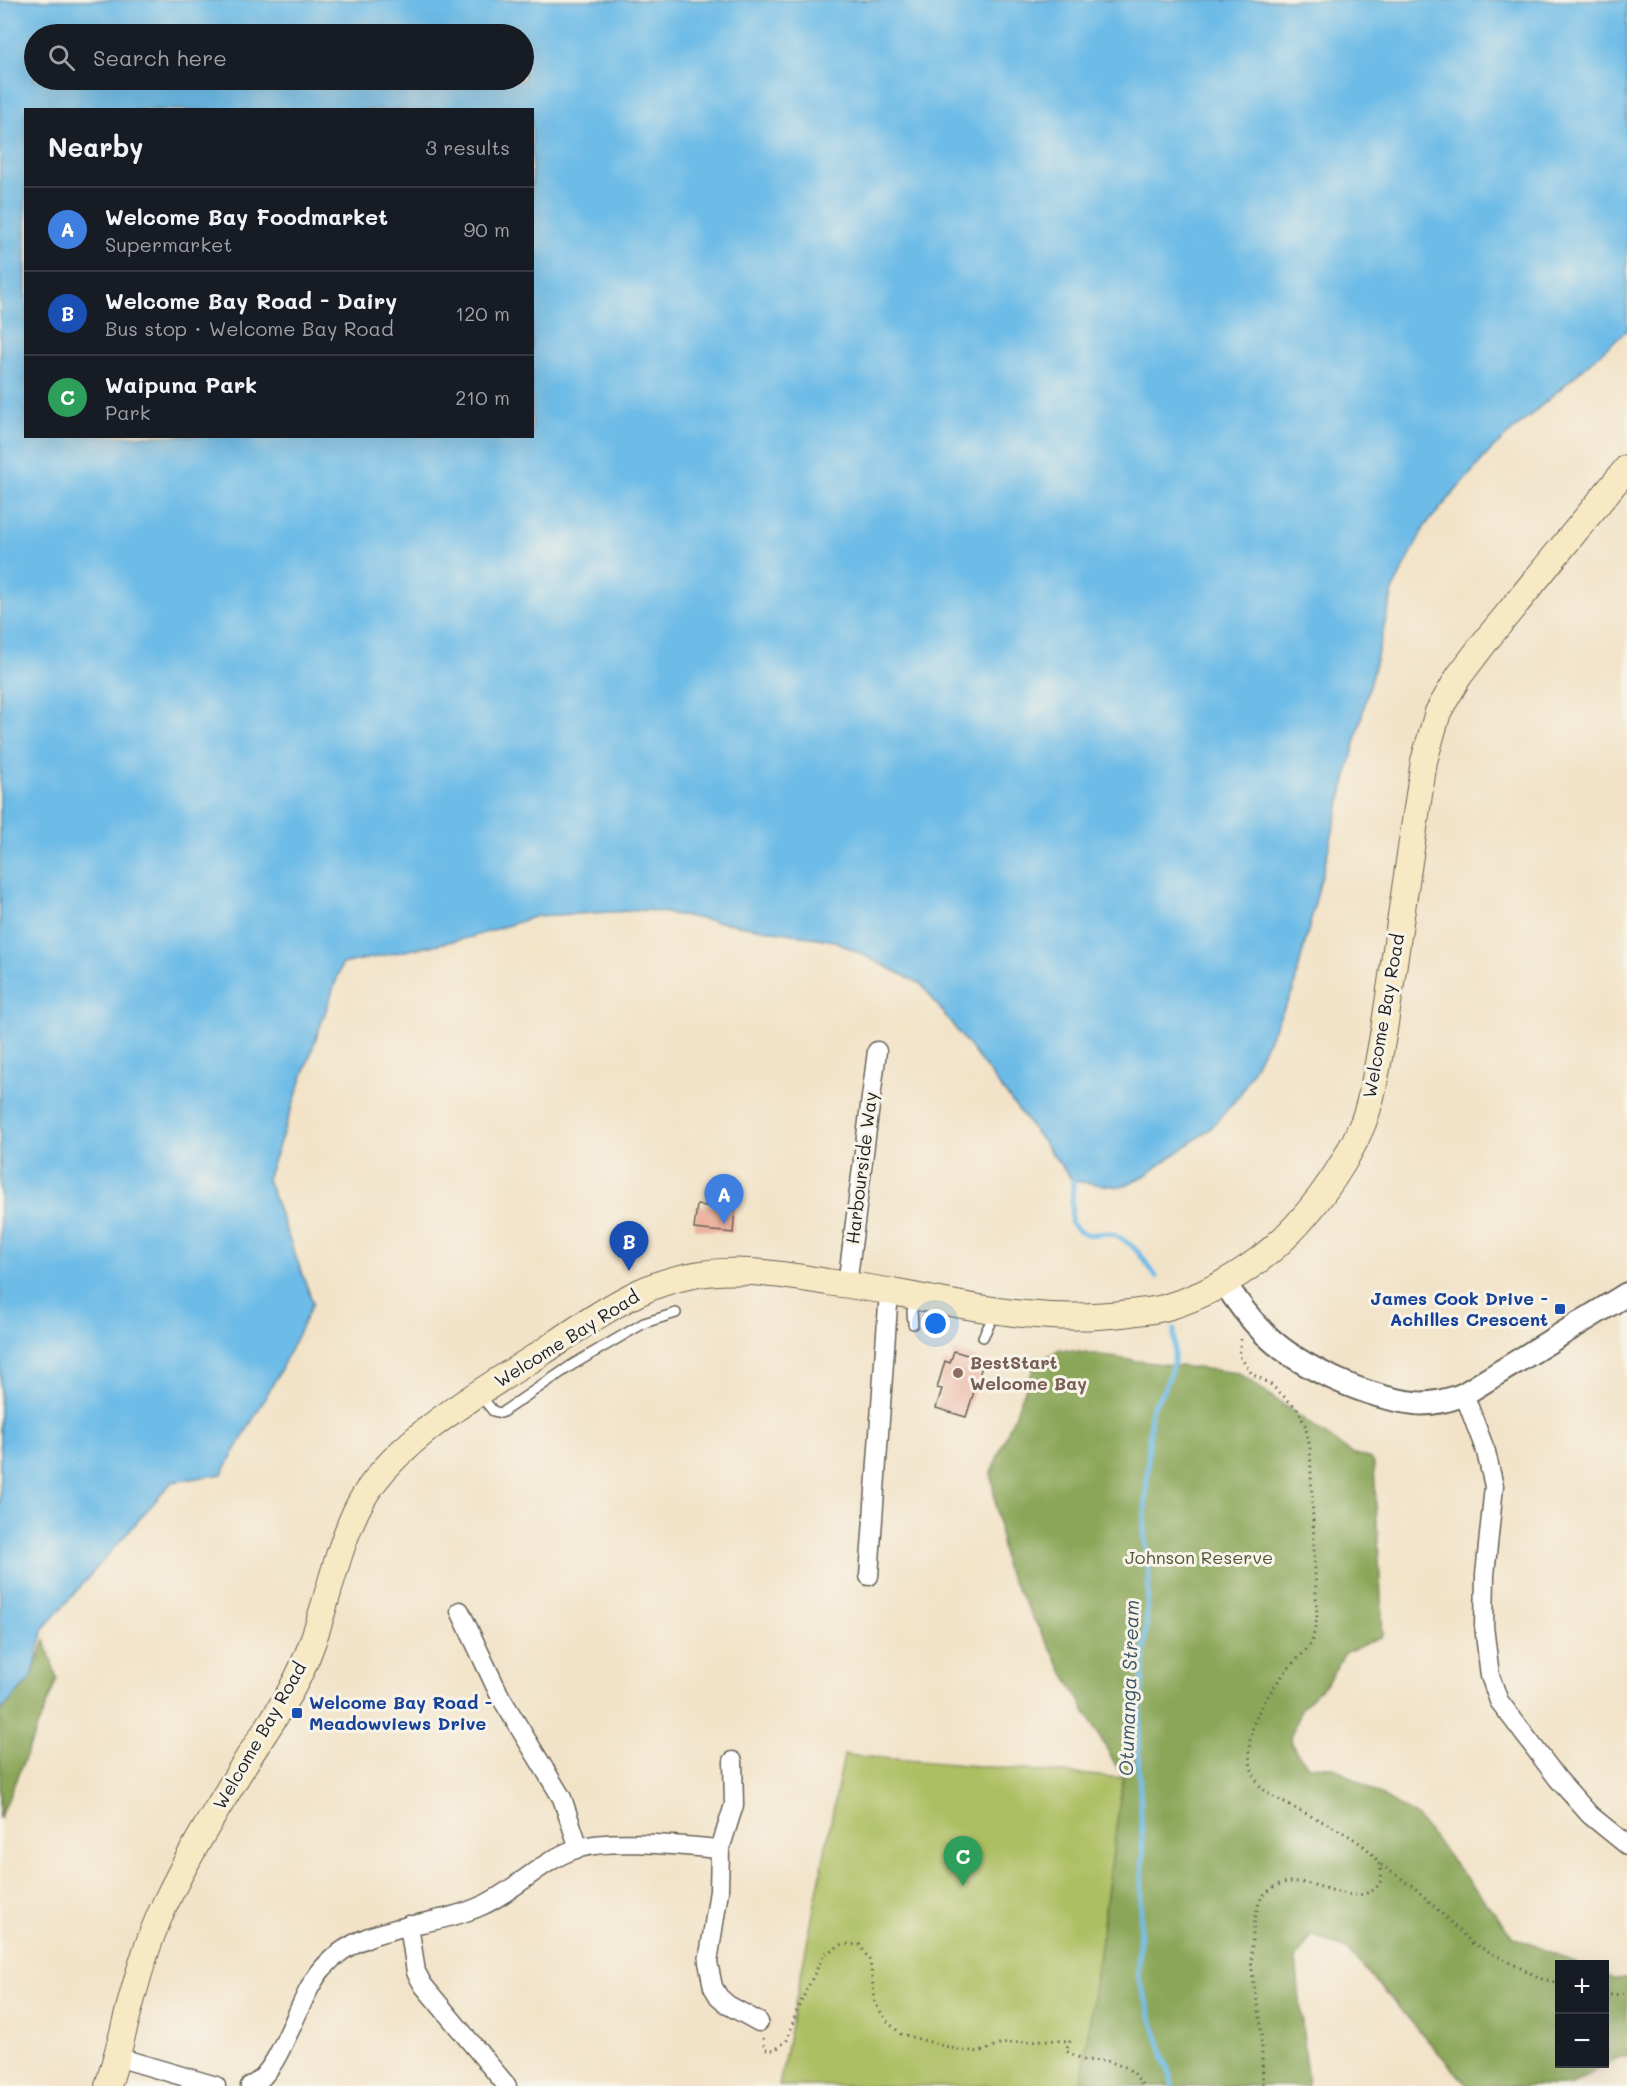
<!DOCTYPE html>
<html lang="en">
<head>
<meta charset="utf-8">
<style>
  :root { --surface:#171b24; --page:#242831; --text:#f1f3f6; --muted:#9ea1a6; --line:#363941; --accent:#1f6fb2 }
  body { margin:0; font-family:Mali,sans-serif; background:var(--page); color:var(--text) }
  .controls { position:absolute; right:18px; bottom:18px; display:grid; overflow:hidden; border-radius:0px; box-shadow:0 6px 24px #0002 }
  .controls button { width:54px; height:54px; display:grid; place-items:center; padding:0; border:0; border-bottom:2px solid var(--line); background:var(--surface); color:var(--text); font:30px sans-serif }
  .you { position:absolute; left:936px; top:1324px; width:21px; height:21px; margin:-15px; border:4px solid #fff; border-radius:50%; background:#1a73e8; box-shadow:0 0 0 9px #1a73e833 }
  .badge { display:grid; place-items:center; width:39px; height:39px; border-radius:50%; background:var(--accent); color:#fff; font-size:20px; font-weight:700 }
  .pin { position:absolute; translate:-50% -50px; filter:drop-shadow(0 2px 3px #0008) }
  .pin::after { content:''; position:absolute; top:32px; width:21px; height:18px; background:inherit; clip-path:polygon(0 0,100% 0,50% 100%) }
  .list { margin:0; padding:0; list-style:none }
  h2 { display:flex; justify-content:space-between; align-items:center; height:78px; margin:0; padding:0 24px; font-size:26px }
  h2 small { font-size:20px; font-weight:400; color:var(--muted) }
  .list li { display:grid; grid-template-columns:39px 1fr auto; gap:18px; align-items:center; box-sizing:border-box; height:84px; padding:0 24px; border-top:2px solid var(--line) }
  .list b { display:block; font-size:22px; white-space:nowrap }
  .list p { margin:0; font-size:20px; white-space:nowrap; color:var(--muted) }
  .list em { font-size:20px; font-style:normal; color:var(--muted) }
  .icon { flex:none; width:33px; height:33px; fill:none; stroke:currentColor; stroke-width:2; stroke-linecap:round; stroke-linejoin:round }
  .map { position:relative; flex:none; width:1627px; height:2086px; overflow:hidden }
  .search { position:absolute; background:var(--surface); box-shadow:0 6px 24px #0002; left:24px; top:24px; width:510px; height:66px; display:flex; align-items:center; gap:15px; box-sizing:border-box; padding:0 21px; border-radius:33px; color:var(--muted); font-size:22px }
  .panel { position:absolute; background:var(--surface); box-shadow:0 6px 24px #0002; left:24px; top:108px; width:510px; height:330px; border-radius:0px }
  .map>svg:first-child { display:block }
  .green { fill:#adbf63; stroke:#646e40; stroke-width:1.5 }
  .forest { fill:#8aa659; stroke:#53613a; stroke-width:1.5 }
  .water { fill:#6dbbe7; stroke:#446c82; stroke-width:1.5; fill-rule:evenodd }
  .lines { fill:none; stroke-linecap:round; stroke-linejoin:round }
  .stream { stroke:#6dbbe7; stroke-width:5 }
  .building { fill:#ecb4a0 }
  .service-casing { stroke:#676258; stroke-width:12 }
  .minor-casing { stroke:#676258; stroke-width:21 }
  .tertiary-casing { stroke:#676258; stroke-width:26 }
  .secondary-casing { stroke:#676258; stroke-width:28 }
  .path { stroke:#676258; stroke-width:3; stroke-dasharray:1.5 4.5; stroke-linecap:butt }
  .service { stroke:#fff; stroke-width:9 }
  .minor { stroke:#fff; stroke-width:18 }
  .tertiary { stroke:#fff; stroke-width:22 }
  .secondary { stroke:#f7e9c3; stroke-width:26 }
  .transit-dot { fill:#1a4fb4; stroke:#f7f3e8; stroke-width:2 }
  .education-dot { fill:#8d6e63; stroke:#f7f3e8; stroke-width:2 }
  .labels { text-anchor:middle; stroke-width:6; stroke-linejoin:round; paint-order:stroke }
  .street-label { font-size:18px; fill:#1c1c1c; stroke:#f7f3e8 }
  .transit-label { font-size:18px; font-weight:bold; fill:#164399; stroke:#f7f3e8; text-anchor:end }
  .education-label { font-size:18px; font-weight:bold; fill:#785e54; stroke:#f7f3e8; text-anchor:start }
  .park-label { font-size:18px; fill:#4f5535; stroke:#f7f3e8 }
  .water-label { font-size:20px; font-style:italic; fill:#385463; stroke:#f7f3e8 }
</style>
</head>
<body>
<div class="map">
<svg width="1627" height="2086" viewBox="0 0 1627 2086">
  <rect width="100%" height="100%" fill="#f7f3e8"/>
  <filter id="ink" filterUnits="userSpaceOnUse"><feTurbulence type="fractalNoise" baseFrequency=".0167" numOctaves="2"/><feDisplacementMap in="SourceGraphic" scale="12" xChannelSelector="R" yChannelSelector="G"/><feConvolveMatrix kernelMatrix="1 2 1 2 8 2 1 2 1" color-interpolation-filters="sRGB"/></filter>
  <filter id="wash" filterUnits="userSpaceOnUse"><feTurbulence type="fractalNoise" baseFrequency=".008" numOctaves="4" result="noise"/><feDisplacementMap in="SourceGraphic" scale="24" xChannelSelector="R" yChannelSelector="G"/><feGaussianBlur stdDeviation="1.35" result="paint"/><feColorMatrix in="noise" values="0 0 0 0 0 0 0 0 0 0 0 0 0 0 0 0 0 1.4 0 .05"/><feComposite in="paint" operator="in"/></filter>
  <g filter="url(#wash)">
    <rect width="100%" height="100%" fill="#f2e3c8"/>
    <polygon class="green" points="844,1755 1123,1778 1081,2086 779,2086"/>
    <g class="forest">
      <polygon points="1059,1349 1137,1361 1239,1373 1351,1453 1369,1458 1374,1464 1383,1636 1345,1653 1326,1684 1302,1707 1290,1738 1296,1752 1309,1766 1333,1767 1416,1816 1514,1937 1579,1964 1560,1964 1560,2064 1604,2064 1605,1975 1613,1979 1627,1978 1627,2056 1619,2057 1569,2086 1468,2086 1347,1949 1312,1935 1296,1959 1308,2086 1081,2086 1123,1778 1005,1568 991,1473 1035,1365"/>
      <polygon points="45,1640 57,1679 0,1819 0,1712 32,1677"/>
    </g>
    <path class="water" d="M0 0H1627V330L1491 450 1425 526 1394 587 1293 991 1240 1095 1210 1129 1146 1175 1121 1187 1073 1181 921 984 835 941 647 910 537 916 468 938 342 964 267 1179 313 1303 278 1375 222 1474 172 1482 44 1628 32 1677 0 1712ZM34 34H524V80H34ZM26 110H532V436H26Z"/>
    <g class="lines">
      <g class="stream">
        <path d="M1073 1181 1071 1223C1087 1244 1097 1229 1113 1235 1134 1242 1145 1260 1156 1277"/>
        <polyline points="1173,2086 1138,1975 1143,1856 1138,1749 1149,1577 1144,1532 1151,1409 1165,1388 1174,1362 1174,1329"/>
      </g>
    </g>
    <g id="blocks">
      <g class="building">
        <polygon points="697,1205 735,1209 733,1233 694,1229"/>
        <polygon points="954,1351 984,1360 966,1417 936,1408 942,1389 937,1388 945,1361 950,1363"/>
      </g>
    </g>
  </g>
  <g filter="url(#ink)">
    <use href="#blocks" fill-opacity="0" stroke="#676258" stroke-width="1.5"/>
    <g class="lines">
      <g class="service-casing">
        <g id="service">
          <polyline points="913,1324 912,1311 917,1298"/>
          <polyline points="983,1337 995,1313"/>
          <polyline points="480,1395 493,1411 501,1413 572,1365 644,1323 676,1313"/>
        </g>
      </g>
      <g class="minor-casing">
        <g id="minor">
          <polyline points="847,1285 877,1051"/>
          <polyline points="1464,1394 1486,1452 1494,1486 1485,1575 1484,1626 1490,1676 1499,1701 1558,1779 1590,1815 1627,1845"/>
          <polyline points="869,1576 889,1291"/>
          <polyline points="460,1611 500,1696 562,1798 579,1848"/>
          <polyline points="733,1761 734,1805 720,1849 719,1891 708,1962 713,1987 719,1997 728,2005 759,2022"/>
          <polyline points="409,1925 416,1972 423,1985 507,2086"/>
          <polyline points="117,2057 216,2086"/>
          <path d="M250 2086C281 2074 298 1995 323 1968 364 1921 428 1930 481 1906 516 1891 542 1859 579 1848 613 1838 683 1846 720 1849"/>
        </g>
      </g>
      <g class="tertiary-casing">
        <path id="tertiary" d="M1225 1283C1236 1301 1250 1319 1265 1334 1298 1367 1368 1398 1415 1403 1429 1405 1451 1400 1464 1394L1627 1294"/>
      </g>
      <g class="secondary-casing">
        <path id="secondary" d="M108 2086C127 2025 137 1962 165 1904 188 1855 217 1809 245 1763 260 1739 277 1715 291 1690 323 1634 329 1569 356 1511 388 1443 481 1392 543 1352 574 1331 606 1308 640 1292 705 1262 760 1271 827 1282 849 1285 871 1288 893 1292 975 1308 1046 1324 1130 1313 1142 1311 1155 1311 1167 1307 1201 1297 1232 1280 1260 1259 1302 1227 1343 1172 1363 1123 1374 1094 1378 1061 1384 1030L1424 761 1438 712 1459 676 1488 638 1627 468"/>
      </g>
      <g class="path">
        <path d="M1241 1339 1239 1355 1252 1374 1269 1383 1297 1408 1305 1425 1310 1447 1317 1619C1315 1626 1314 1634 1312 1641 1308 1650 1298 1658 1291 1665 1270 1691 1249 1718 1249 1753 1250 1766 1254 1781 1264 1790 1288 1812 1389 1839 1381 1879 1379 1891 1362 1896 1352 1895 1327 1892 1295 1872 1272 1888 1270 1890 1264 1894 1262 1897 1254 1909 1250 1954 1252 1969 1253 1985 1258 2001 1260 2018 1262 2040 1262 2063 1263 2086"/>
        <polyline points="1381,1865 1414,1887 1472,1943 1542,1979 1560,1983"/>
        <polyline points="1604,1995 1627,1994"/>
        <polyline points="763,2038 765,2049 775,2050 787,2040 797,2010 824,1954 843,1944 860,1945 870,1961 875,2003 886,2020 901,2034 959,2050 980,2052 1002,2044 1042,2040 1070,2041 1066,2051 1084,2060 1107,2061 1125,2067 1134,2073 1143,2086"/>
      </g>
      <use href="#service" class="service"/>
      <use href="#minor" class="minor"/>
      <use href="#tertiary" class="tertiary"/>
      <use href="#secondary" class="secondary"/>
    </g>
  </g>
  <g class="transit-dot">
    <rect x="1554" y="1303" width="12" height="12" rx="3"/>
    <rect x="291" y="1707" width="12" height="12" rx="3"/>
  </g>
  <circle class="education-dot" cx="958" cy="1373" r="6"/>
  <g class="labels">
    <g class="street-label">
      <text transform="translate(1384 1016) rotate(-80)" y="6">Welcome Bay Road</text>
      <text transform="translate(862 1168) rotate(-83)" y="6">Harbourside Way</text>
      <text transform="translate(567 1339) rotate(-32)" y="6">Welcome Bay Road</text>
      <text transform="translate(260 1736) rotate(-60)" y="6">Welcome Bay Road</text>
    </g>
    <g class="transit-label">
      <text x="1548" y="1305">James Cook Drive -<tspan x="1548" dy="21">Achilles Crescent</tspan></text>
      <text x="309" y="1709" text-anchor="start">Welcome Bay Road -<tspan x="309" dy="21">Meadowviews Drive</tspan></text>
    </g>
    <g class="education-label">
      <text x="970" y="1369">BestStart<tspan x="970" dy="21">Welcome Bay</tspan></text>
    </g>
    <g class="park-label">
      <text x="1199" y="1564">Johnson Reserve</text>
    </g>
    <g class="water-label">
      <text transform="translate(1129 1688) rotate(-88)" y="7">Otumanga Stream</text>
    </g>
  </g>
</svg>
<div class="controls">
<button>+</button>
<button>−</button>
</div>
<div class="you"></div>
<div class="pin badge" style="left:724px;top:1224px;background:#3f7fe0">A</div>
<div class="pin badge" style="left:629px;top:1271px;background:#1a4fb4">B</div>
<div class="pin badge" style="left:963px;top:1886px;background:#2e9e5b">C</div>
<div class="search"><svg class="icon" aria-label="search" viewBox="0 0 24 24"><circle cx="10" cy="10" r="6"/><path d="M15 15l6 6"/></svg>Search here</div>
<section class="panel">
<h2>Nearby<small>3 results</small></h2>
<ul class="list">
<li><span class="badge" style="background:#3f7fe0">A</span><div><b>Welcome Bay Foodmarket</b><p>Supermarket</p></div><em>90 m</em></li>
<li><span class="badge" style="background:#1a4fb4">B</span><div><b>Welcome Bay Road - Dairy</b><p>Bus stop · Welcome Bay Road</p></div><em>120 m</em></li>
<li><span class="badge" style="background:#2e9e5b">C</span><div><b>Waipuna Park</b><p>Park</p></div><em>210 m</em></li>
</ul>
</section>
</div>
</body>
</html>
